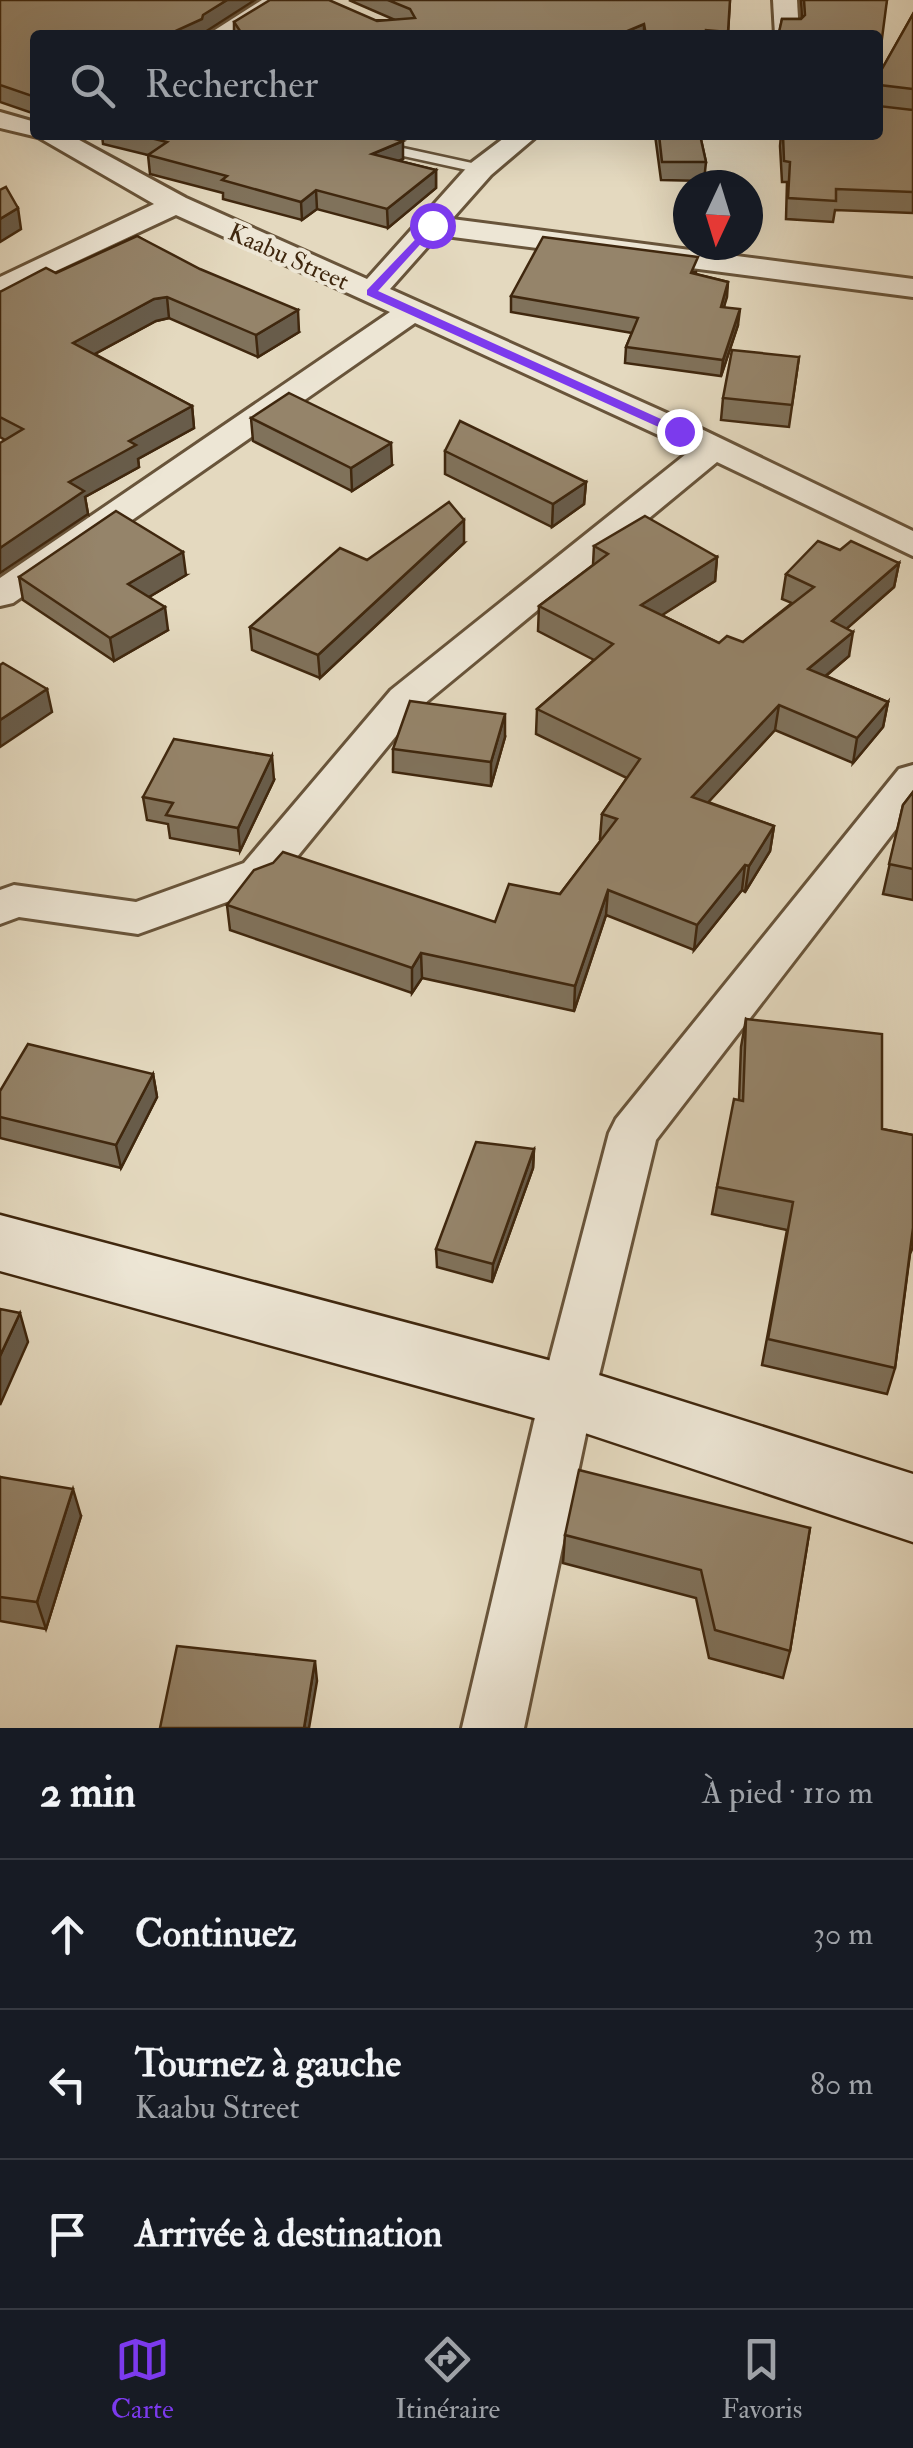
<!DOCTYPE html>
<html lang="fr">
<head>
<meta charset="utf-8">
<style>
  :root { --surface:#171b24; --page:#20242c; --text:#f1f3f6; --muted:#9ea1a6; --line:#363941; --accent:#7c3aed }
  body { margin:0; font-family:"IM FELL Double Pica",serif; background:var(--page); color:var(--text) }
  .compass { position:absolute; left:673px; top:170px; width:90px; height:90px; border-radius:50%; background:var(--surface); box-shadow:0 10px 40px #0002; rotate:184deg }
  .stop { position:absolute; width:30px; height:30px; margin:-22px; border:8px solid #7c3aed; border-radius:50%; background:#fff }
  .stop.end { background:#7c3aed; border-color:#fff; box-shadow:0 2px 10px #0008 }
  .list { margin:0; padding:0; list-style:none }
  h2 { display:flex; justify-content:space-between; align-items:center; height:130px; margin:0; padding:0 40px; font-size:42px }
  h2 small { font-size:32px; font-weight:400; color:var(--muted) }
  .list li { display:grid; grid-template-columns:65px 1fr auto; gap:30px; align-items:center; box-sizing:border-box; height:150px; padding:0 40px; border-top:2px solid var(--line) }
  .list b { display:block; font-size:38px; white-space:nowrap }
  .list p { margin:0; font-size:32px; white-space:nowrap; color:var(--muted) }
  .list em { font-size:32px; font-style:normal; color:var(--muted) }
  .icon { flex:none; width:55px; height:55px; fill:none; stroke:currentColor; stroke-width:2; stroke-linecap:round; stroke-linejoin:round }
  .map { position:relative; flex:none; width:913px; height:1728px; overflow:hidden }
  .search { position:absolute; background:var(--surface); box-shadow:0 10px 40px #0002; left:30px; right:30px; top:30px; height:110px; display:flex; align-items:center; gap:25px; box-sizing:border-box; padding:0 35px; border-radius:10px; color:var(--muted); font-size:38px }
  .sheet { height:580px; background:var(--surface) }
  nav { display:flex; justify-content:space-around; align-items:center; box-sizing:border-box; height:140px; border-top:2px solid var(--line); background:var(--surface); font-size:28px; color:var(--muted) }
  nav a { display:grid; justify-items:center; gap:5px }
  nav .on { color:var(--accent) }
  .map>svg:first-child { display:block }
  .lines { fill:none; stroke-linecap:round; stroke-linejoin:round }
  .lane-casing { stroke:#68543a; stroke-width:5 }
  .street-casing { stroke:#68543a; stroke-width:6 }
  .secondary-casing { stroke:#3f270e; stroke-width:5 }
  .lane { fill:#ede6d5; fill-rule:evenodd }
  .street { fill:#ede6d5; fill-rule:evenodd }
  .secondary { fill:#ede6d5; fill-rule:evenodd }
  .wall { fill:#80725b; stroke:#3f270e; stroke-width:2.5 }
  .shaded-wall { fill:#685c4a; stroke:#3f270e; stroke-width:2.5 }
  .building { fill:#95846a; stroke:#3f270e; stroke-width:2.5 }
  .route { fill:#7c3aed }
  .labels { text-anchor:middle; stroke-width:8; stroke-linejoin:round; paint-order:stroke }
  .far-street-label { font-size:25px; fill:#3f270e; stroke:#ede6d5 }
</style>
</head>
<body>
<div class="map">
<svg width="913" height="1728" viewBox="0 0 913 1728">
  <rect width="100%" height="100%" fill="#e4d9bf"/>
  <filter id="stains"><feTurbulence type="fractalNoise" baseFrequency=".002" numOctaves="4"/><feColorMatrix values="0 0 0 0 .2 0 0 0 0 .09 0 0 0 0 .02 0 0 0 .5 -.17"/></filter>
  <radialGradient id="worn" r=".72"><stop offset=".6" stop-color="#630" stop-opacity="0"/><stop offset="1" stop-color="#630" stop-opacity=".3"/></radialGradient>
  <g class="lines">
    <g class="lane-casing">
      <polygon id="lane" points="380,143 481,165 487,169 481,173 376,150 374,147"/>
    </g>
    <g class="street-casing">
      <g id="street">
        <polygon points="262,0 291,0 237,35 207,35"/>
        <polygon points="773,0 797,0 799,35 775,35"/>
        <polygon points="0,112 35,122 35,135 70,135 186,198 367,279 471,163 508,135 538,135 491,175 452,219 913,279 913,297 438,235 390,289 691,424 913,531 913,556 717,462 419,708 274,885 138,934 19,917 0,924 0,890 14,885 136,902 244,863 391,690 691,450 415,323 13,603 0,606 0,578 390,312 176,215 0,297 0,277 154,204 38,137 0,128"/>
        <polygon points="913,765 913,807 656,1140 594,1396 524,1728 462,1728 540,1396 609,1133 616,1119 899,769"/>
      </g>
    </g>
    <g class="secondary-casing">
      <polygon id="secondary" points="0,1215 567,1365 913,1474 913,1542 567,1427 0,1271"/>
    </g>
    <use href="#lane" class="lane"/>
    <use href="#street" class="street"/>
    <use href="#secondary" class="secondary"/>
  </g>
  <g class="wall">
    <polygon points="0,0 205,32 204,35 35,35 35,114 0,102"/>
    <polygon points="349,0 730,0 728,35 234,35 234,22 395,20"/>
    <polygon points="801,0 887,0 878,35 779,35 782,19 802,19"/>
    <polygon points="913,14 913,213 835,210 833,222 786,219 787,182 782,182 780,146 781,135 878,135 878,76"/>
    <polygon points="102,135 412,135 400,140 403,159 399,161 436,170 436,188 388,228 317,209 302,220 223,199 223,193 150,174 148,155 103,144"/>
    <polygon points="655,135 700,135 706,162 704,181 661,180"/>
    <polygon points="137,236 299,332 258,357 169,318 156,321 95,354 192,406 194,428 138,459 139,467 85,497 88,514 5,440 0,437 0,292 56,273"/>
    <polygon points="696,272 696,274 728,282 724,307 738,325 721,376 625,363 626,347 632,333 511,312 511,296"/>
    <polygon points="799,357 789,427 721,420 723,398"/>
    <polygon points="251,418 392,465 352,491 253,441"/>
    <polygon points="445,451 586,482 584,504 552,527 445,474"/>
    <polygon points="464,543 320,678 252,650 250,627 367,560"/>
    <polygon points="594,546 717,557 715,581 661,615 719,643 743,642 792,603 782,599 786,574 840,550 899,563 894,587 847,628 849,656 826,676 888,702 883,727 853,763 775,730 708,802 774,826 770,851 745,892 742,890 694,950 606,915 574,1011 422,978 412,993 230,930 227,905 495,922 560,894 602,839 600,839 602,814 627,778 536,734 537,709 594,660 538,631 539,606 593,565"/>
    <polygon points="186,575 149,597 168,630 114,661 23,600 19,577"/>
    <polygon points="505,737 491,786 393,772 393,749"/>
    <polygon points="274,780 240,851 170,838 168,824 147,820 143,797"/>
    <polygon points="913,792 913,900 883,894 903,805"/>
    <polygon points="746,1019 882,1129 913,1135 913,1247 910,1254 895,1368 887,1394 762,1365 787,1230 712,1214 717,1187 739,1100 741,1047"/>
    <polygon points="153,1074 157,1097 121,1168 0,1138 0,1091"/>
    <polygon points="534,1149 533,1168 492,1282 437,1267 436,1249"/>
    <polygon points="0,1477 81,1516 46,1629 0,1621"/>
    <polygon points="810,1528 790,1651 783,1678 709,1658 696,1598 563,1563 565,1535"/>
  </g>
  <g class="shaded-wall">
    <polygon points="227,0 255,0 205,32 204,35 167,35"/>
    <polygon points="644,24 644,35 618,35"/>
    <polygon points="392,135 412,135 392,143"/>
    <polygon points="403,141 403,159 373,172 372,154"/>
    <polygon points="436,170 436,188 388,228 387,209"/>
    <polygon points="316,190 317,209 302,220 301,202"/>
    <polygon points="18,208 21,229 0,242 0,219"/>
    <polygon points="728,282 727,297 719,323 721,307"/>
    <polygon points="167,297 169,318 156,321 76,364 73,343 154,299"/>
    <polygon points="740,309 738,325 721,376 723,360"/>
    <polygon points="298,310 299,332 258,357 256,335"/>
    <polygon points="192,406 194,428 138,459 139,467 85,497 88,514 0,573 0,548 69,482 129,441"/>
    <polygon points="391,443 392,465 352,491 351,468"/>
    <polygon points="586,482 584,504 552,527 553,504"/>
    <polygon points="464,520 464,543 320,678 318,655"/>
    <polygon points="183,552 186,575 132,607 128,584"/>
    <polygon points="717,557 715,581 639,630 641,605"/>
    <polygon points="899,563 894,587 827,646 832,621"/>
    <polygon points="165,607 168,630 114,661 110,638"/>
    <polygon points="853,632 849,656 804,694 808,669"/>
    <polygon points="47,689 52,712 0,747 0,720"/>
    <polygon points="888,702 883,727 853,763 857,738"/>
    <polygon points="779,705 775,730 690,822 692,797"/>
    <polygon points="505,714 505,737 491,786 491,762"/>
    <polygon points="272,756 274,780 240,851 238,828"/>
    <polygon points="774,826 770,851 745,892 749,866"/>
    <polygon points="745,865 742,890 694,950 697,925"/>
    <polygon points="608,890 606,915 574,1011 575,986"/>
    <polygon points="421,953 422,978 412,993 412,968"/>
    <polygon points="153,1074 157,1097 121,1168 116,1145"/>
    <polygon points="534,1149 533,1168 492,1282 493,1264"/>
    <polygon points="20,1313 28,1342 0,1405 0,1356"/>
    <polygon points="73,1489 81,1516 46,1629 37,1602"/>
    <polygon points="315,1661 317,1681 309,1728 304,1728"/>
  </g>
  <g class="building">
    <polygon points="0,0 227,0 203,15 202,19 167,35 35,35 35,95 32,96 0,85"/>
    <polygon points="270,0 329,0 377,21 415,18 410,9 388,0 730,0 728,32 706,30 706,35 646,35 644,24 618,35 234,35 240,31 234,22"/>
    <polygon points="804,0 887,0 878,69 878,35 802,35 802,33 779,32 782,19 801,19 805,15"/>
    <polygon points="913,14 913,89 879,85 878,106 913,110 913,192 836,189 836,201 788,198 790,162 784,161 783,135 878,135 878,76"/>
    <polygon points="138,135 378,135 403,141 372,154 436,170 387,209 316,190 301,202 222,180 227,176 148,155 167,142"/>
    <polygon points="659,135 700,135 706,162 662,162"/>
    <polygon points="6,187 18,208 0,219 0,190"/>
    <polygon points="137,236 200,269 298,310 256,335 167,297 154,299 73,343 192,406 129,441 136,445 69,482 84,491 0,548 0,443 23,429 0,417 0,292 46,268 56,273"/>
    <polygon points="543,237 698,257 691,273 728,282 721,307 740,309 723,360 626,347 638,318 511,296"/>
    <polygon points="732,350 799,357 792,405 723,398"/>
    <polygon points="289,393 391,443 351,468 251,418"/>
    <polygon points="460,421 586,482 553,504 445,451"/>
    <polygon points="449,502 464,520 318,655 250,627 340,548 367,560"/>
    <polygon points="116,511 183,552 128,584 165,607 110,638 19,577"/>
    <polygon points="645,516 717,557 641,605 719,643 727,636 743,642 814,587 786,574 818,541 840,550 851,541 899,563 832,621 853,632 808,669 888,702 857,738 779,705 692,797 774,826 749,866 745,865 697,925 608,890 575,986 421,953 412,968 227,905 254,870 273,863 283,852 495,922 509,884 560,894 617,819 602,814 640,759 537,709 613,644 539,606 608,554 594,546"/>
    <polygon points="3,663 47,689 0,720 0,665"/>
    <polygon points="410,701 505,714 491,762 393,749"/>
    <polygon points="174,739 272,756 238,828 166,815 173,803 143,797"/>
    <polygon points="913,792 913,869 889,864 903,805"/>
    <polygon points="746,1019 882,1034 882,1129 913,1135 913,1228 895,1368 768,1339 793,1202 717,1187 734,1099 743,1101"/>
    <polygon points="28,1044 153,1074 116,1145 0,1117 0,1091"/>
    <polygon points="476,1142 534,1149 493,1264 436,1249"/>
    <polygon points="0,1309 20,1313 0,1356"/>
    <polygon points="579,1470 810,1528 790,1651 715,1630 701,1570 565,1535"/>
    <polygon points="0,1477 73,1489 37,1602 0,1597"/>
    <polygon points="177,1646 315,1661 304,1728 160,1728"/>
  </g>
  <polygon class="route" points="432,222 436,227 378,291 683,429 683,434 674,434 367,295 367,290"/>
  <g class="labels">
    <g class="far-street-label">
      <text transform="translate(289 256) rotate(24)" y="9">Kaabu Street</text>
    </g>
  </g>
  <rect width="100%" height="100%" filter="url(#stains)"/>
  <rect width="100%" height="100%" fill="url(#worn)"/>
</svg>
<svg class="compass" viewBox="-18 -18 36 36"><path d="M0-13l5 13h-10z" fill="#e53935"/><path d="M0 13l5-13h-10z" fill="#9ea1a6"/></svg>
<div class="stop" style="left:432px;top:225px"></div>
<div class="stop end" style="left:679px;top:431px"></div>
<div class="search"><svg class="icon" aria-label="search" viewBox="0 0 24 24"><circle cx="10" cy="10" r="6"/><path d="M15 15l6 6"/></svg>Rechercher</div>
</div>
<section class="sheet">
<h2>2 min<small>À pied · 110 m</small></h2>
<ul class="list">
<li><svg class="icon" aria-label="ahead" viewBox="0 0 24 24"><path d="M12 20V5M6 11l6-6 6 6"/></svg><div><b>Continuez</b></div><em>30 m</em></li>
<li><svg class="icon" aria-label="left" viewBox="0 0 24 24"><path d="M17 20v-9H6M10 6l-5 5 5 5"/></svg><div><b>Tournez à gauche</b><p>Kaabu Street</p></div><em>80 m</em></li>
<li><svg class="icon" aria-label="arrive" viewBox="0 0 24 24"><path d="M6 21V4h12l-3 4 3 4H6"/></svg><div><b>Arrivée à destination</b></div></li>
</ul>
</section>
<nav>
<a class="on"><svg class="icon" aria-label="map" viewBox="0 0 24 24"><path d="M3 6l6-2 6 2 6-2v14l-6 2-6-2-6 2zM9 4v14M15 6v14"/></svg>Carte</a>
<a><svg class="icon" aria-label="directions" viewBox="0 0 24 24"><path d="M12 3l9 9-9 9-9-9zM9 14v-3h6M13 9l2 2-2 2"/></svg>Itinéraire</a>
<a><svg class="icon" aria-label="saved" viewBox="0 0 24 24"><path d="M7 4h10v16l-5-4-5 4z"/></svg>Favoris</a>
</nav>
</body>
</html>
